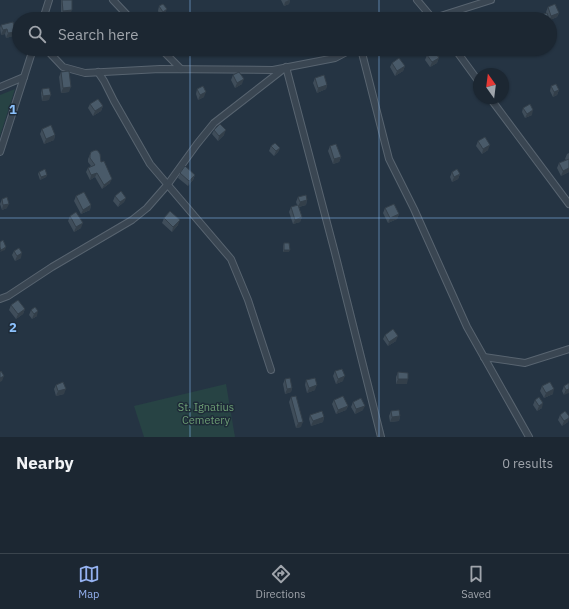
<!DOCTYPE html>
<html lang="en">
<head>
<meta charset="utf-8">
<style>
  :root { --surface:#1c2732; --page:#29333e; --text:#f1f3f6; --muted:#a0a5ac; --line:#3a444d; --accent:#95b2f1 }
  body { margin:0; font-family:"IBM Plex Sans",sans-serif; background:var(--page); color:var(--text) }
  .compass { position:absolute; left:473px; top:68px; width:36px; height:36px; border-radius:50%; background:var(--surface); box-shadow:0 1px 3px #0004; rotate:346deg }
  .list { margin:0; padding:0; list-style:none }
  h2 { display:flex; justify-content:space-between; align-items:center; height:52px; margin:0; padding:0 16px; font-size:17px }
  h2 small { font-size:13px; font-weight:400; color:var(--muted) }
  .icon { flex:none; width:22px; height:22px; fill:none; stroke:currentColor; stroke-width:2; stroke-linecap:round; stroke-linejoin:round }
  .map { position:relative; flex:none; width:569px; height:437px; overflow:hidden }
  .search { position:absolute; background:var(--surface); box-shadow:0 1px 3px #0004; left:12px; right:12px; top:12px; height:44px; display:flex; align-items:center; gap:10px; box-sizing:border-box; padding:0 14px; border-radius:22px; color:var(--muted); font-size:15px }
  .sheet { height:116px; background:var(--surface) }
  nav { display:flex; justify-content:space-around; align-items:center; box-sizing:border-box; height:56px; border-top:1px solid var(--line); background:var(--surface); font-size:11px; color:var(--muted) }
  nav a { display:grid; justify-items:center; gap:2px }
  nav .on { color:var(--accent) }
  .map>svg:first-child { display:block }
  .green { fill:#274344 }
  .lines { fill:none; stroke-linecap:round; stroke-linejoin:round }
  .minor-casing { stroke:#586470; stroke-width:8 }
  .minor { stroke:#3a4652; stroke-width:6 }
  .wall { fill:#3f4d5a }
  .shaded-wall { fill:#333f4a }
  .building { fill:#495a69; stroke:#333f4a }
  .grid { fill:none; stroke:#8cc1fc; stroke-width:1; stroke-opacity:0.55 }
  .labels { text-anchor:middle; stroke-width:3; stroke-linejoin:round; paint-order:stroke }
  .park-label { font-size:11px; fill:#6d9e74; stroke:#1e2b38 }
  .grid-label { font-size:13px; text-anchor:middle; font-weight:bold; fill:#8cc1fc; stroke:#1e2b38; stroke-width:3; stroke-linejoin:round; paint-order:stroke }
</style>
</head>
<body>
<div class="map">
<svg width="569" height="437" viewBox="0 0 569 437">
  <rect width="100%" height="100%" fill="#253443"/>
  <g class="green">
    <polygon points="15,89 0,136 0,95"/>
    <polygon points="226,384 235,437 144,437 134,406"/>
  </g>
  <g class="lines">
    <g class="minor-casing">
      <g id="minor">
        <polyline points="113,0 131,19"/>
        <polyline points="417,0 433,19"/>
        <polyline points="43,19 49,0"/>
        <polyline points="431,19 491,0"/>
        <polyline points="46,49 63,67 85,73 160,69 273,70 335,58 352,49"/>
        <polyline points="161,49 181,69"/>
        <polyline points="361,49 389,159 414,209 467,327 529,437"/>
        <polyline points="455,49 479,82"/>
        <polyline points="98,72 104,81 114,101 150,164 231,259 248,300 271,370"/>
        <polyline points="0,87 24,77"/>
        <polyline points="490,98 569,204"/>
        <polyline points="0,152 33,49"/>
        <polyline points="0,299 8,296 52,267 132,220 147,208 168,184 197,144 214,123 286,67 335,253 381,437"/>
        <polyline points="484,357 525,363 569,349"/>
      </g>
    </g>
    <use href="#minor" class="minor"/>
  </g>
  <g class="wall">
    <polygon points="61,0 72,0 70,15 61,15"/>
    <polygon points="281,0 290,0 289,4 284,6"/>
    <polygon points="159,6 165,14 161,17 158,11"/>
    <polygon points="548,7 559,13 557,17 550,20 550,19 540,19 541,15 546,13 546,12"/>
    <polygon points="1,25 15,32 13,36 6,38 5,34 1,35 0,28"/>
    <polygon points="130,49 144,49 142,55 130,55"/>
    <polygon points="431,49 438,49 439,57 437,63 430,67 425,60 427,55 430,53"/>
    <polygon points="392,63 405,66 403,71 395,76 390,67"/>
    <polygon points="61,72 69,92 61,93 59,77"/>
    <polygon points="233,75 242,84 235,88 231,80"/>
    <polygon points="315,78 327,85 326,89 317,93 313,83"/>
    <polygon points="551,86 559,90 557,95 553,97 550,91"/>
    <polygon points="42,89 49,100 42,101 41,93"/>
    <polygon points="197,89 204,97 198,100 196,94"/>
    <polygon points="90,104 103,106 101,111 93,116 88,108"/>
    <polygon points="523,108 532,115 525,118 522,112"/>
    <polygon points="42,129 55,135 54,140 44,144 40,134"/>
    <polygon points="214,130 224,135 218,141 212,134"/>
    <polygon points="478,141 488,150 482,154 476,146"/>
    <polygon points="271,146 280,148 278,152 274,156 269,151"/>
    <polygon points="330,146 341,157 339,162 333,164 328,151"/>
    <polygon points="91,152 101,162 110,183 102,189 95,177 90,180 86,172 88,168 91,166 88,162 88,159"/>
    <polygon points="569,153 569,172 561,176 557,168 559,163 566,160 565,159 567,154"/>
    <polygon points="39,172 47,175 46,177 40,180 38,174"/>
    <polygon points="452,172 460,174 458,179 452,182 450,177"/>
    <polygon points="180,173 195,175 193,180 188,186 178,178"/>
    <polygon points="76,196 91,205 90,210 81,214 74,201"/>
    <polygon points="115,196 126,198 124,202 118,207 113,201"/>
    <polygon points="298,197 307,200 306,205 299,207 302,217 300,222 293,224 289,212 291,207 297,205 296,202"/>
    <polygon points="2,199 7,208 2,210 0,204"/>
    <polygon points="385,208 399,214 397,219 388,223 383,213"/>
    <polygon points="70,216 81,228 74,232 68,221"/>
    <polygon points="164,218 178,225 172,232 162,223"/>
    <polygon points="284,243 289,252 283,252 283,246"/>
    <polygon points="14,251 21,258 15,261 12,255"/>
    <polygon points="11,305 25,309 23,314 16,319 9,310"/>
    <polygon points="31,310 37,316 32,319 29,315"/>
    <polygon points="385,335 396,341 388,346 383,339"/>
    <polygon points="335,371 343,381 336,384 333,376"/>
    <polygon points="398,372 407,384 396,384 396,377"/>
    <polygon points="285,379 292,388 291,392 285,394 283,384"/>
    <polygon points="306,380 315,390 307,393 305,385"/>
    <polygon points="569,383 564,395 562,391 564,386"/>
    <polygon points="56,385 64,394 56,396 54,389"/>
    <polygon points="542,386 553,394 544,398 540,391"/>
    <polygon points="291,397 301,427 296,428 289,402"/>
    <polygon points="334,400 348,406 346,410 336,414 332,404"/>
    <polygon points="535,400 542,408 537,411 533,405"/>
    <polygon points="353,402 363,410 355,414 351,407"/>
    <polygon points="391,411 400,416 399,421 390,422 389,416"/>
    <polygon points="310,415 324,417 323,422 311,426 309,419"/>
    <polygon points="560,415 569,416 568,422 562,426 558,420"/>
  </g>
  <g class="shaded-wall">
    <polygon points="289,0 290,0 289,4 284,6 285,2"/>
    <polygon points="167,9 165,14 161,17 163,12"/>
    <polygon points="72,10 70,15 61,15 63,11"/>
    <polygon points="559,13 557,17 550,20 551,16"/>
    <polygon points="7,29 5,34 1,35 3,30"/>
    <polygon points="15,32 13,36 6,38 8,33"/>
    <polygon points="132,50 144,50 142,55 130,55"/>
    <polygon points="441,53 439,57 435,60 437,55"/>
    <polygon points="439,58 437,63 430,67 432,62"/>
    <polygon points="405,66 403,71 395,76 397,71"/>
    <polygon points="244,79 242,84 235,88 237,83"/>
    <polygon points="327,85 326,89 317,93 318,88"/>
    <polygon points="71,87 69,92 61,93 63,88"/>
    <polygon points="559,90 557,95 553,97 554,92"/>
    <polygon points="206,92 204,97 198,100 200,95"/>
    <polygon points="51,95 49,100 42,101 43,96"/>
    <polygon points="103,106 101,111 93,116 95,111"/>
    <polygon points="533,110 532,115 525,118 527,114"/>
    <polygon points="226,130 224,135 218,141 219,136"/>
    <polygon points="55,135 54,140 44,144 46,139"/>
    <polygon points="490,145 488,150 482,154 483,149"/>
    <polygon points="280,148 278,152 274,156 276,151"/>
    <polygon points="341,157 339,162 333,164 334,159"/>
    <polygon points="569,168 569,172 561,176 563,171"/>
    <polygon points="97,173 95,177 90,180 91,175"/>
    <polygon points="460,174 458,179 452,182 454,177"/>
    <polygon points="47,175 46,177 40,180 41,177"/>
    <polygon points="195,175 193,180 188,186 189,181"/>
    <polygon points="112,179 110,183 102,189 104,185"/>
    <polygon points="126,198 124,202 118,207 120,202"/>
    <polygon points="307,200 306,205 298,207 300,202"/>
    <polygon points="9,204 7,208 2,210 3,205"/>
    <polygon points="91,205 90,210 81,214 83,210"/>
    <polygon points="399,214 397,219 388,223 390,218"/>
    <polygon points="302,217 300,222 293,224 295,220"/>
    <polygon points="180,220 178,225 172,232 173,227"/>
    <polygon points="83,223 81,228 74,232 76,227"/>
    <polygon points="6,247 5,250 0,252 1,250"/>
    <polygon points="284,250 290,250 289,252 283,252"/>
    <polygon points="22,253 21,258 15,261 17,256"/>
    <polygon points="25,309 23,314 16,319 18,314"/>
    <polygon points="38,311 37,316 32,319 34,314"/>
    <polygon points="398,336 396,341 388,346 389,342"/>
    <polygon points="4,376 2,381 0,382 0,378"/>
    <polygon points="345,376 343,381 336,384 338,379"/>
    <polygon points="398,379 408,379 407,384 396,384"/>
    <polygon points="317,385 315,390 307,393 309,388"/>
    <polygon points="292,388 291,392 285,394 287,389"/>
    <polygon points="66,389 64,394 56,396 58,391"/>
    <polygon points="554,389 553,394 544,398 546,393"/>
    <polygon points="569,389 569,393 564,395 566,390"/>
    <polygon points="543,403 542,408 537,411 539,406"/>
    <polygon points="348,406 346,410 336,414 338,410"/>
    <polygon points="365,406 363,410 355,414 356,409"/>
    <polygon points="400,416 399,421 390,422 392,417"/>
    <polygon points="324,417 323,422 311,426 313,421"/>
    <polygon points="569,418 568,422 562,426 564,421"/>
    <polygon points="303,422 301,427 296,428 298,423"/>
  </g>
  <g class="building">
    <polygon points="62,0 72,0 72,10 63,11"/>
    <polygon points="163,4 167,9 163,12 159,6"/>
    <polygon points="555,4 559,13 551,16 548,7"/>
    <polygon points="547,13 549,19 542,19 541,15"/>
    <polygon points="505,15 506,19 497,19 497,18"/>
    <polygon points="342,16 343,19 337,19 337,18"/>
    <polygon points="550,20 552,25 550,26"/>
    <polygon points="13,22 15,32 8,33 7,29 3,30 1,25"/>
    <rect x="132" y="49" width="12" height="1"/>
    <polygon points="432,49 438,49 441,53 437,55 439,58 432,62 427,55 433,51"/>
    <polygon points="399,58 405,66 397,71 392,63"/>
    <polygon points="69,71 71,87 63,88 61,72"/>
    <polygon points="239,72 244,79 237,83 233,75"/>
    <polygon points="324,75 327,85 318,88 315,78"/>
    <polygon points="556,84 559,90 554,92 551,86"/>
    <polygon points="203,86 206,92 200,95 197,89"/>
    <polygon points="49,88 51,95 43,96 42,89"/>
    <polygon points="98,99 103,106 95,111 90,104"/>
    <polygon points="530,104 533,110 527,114 523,108"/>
    <polygon points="220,124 226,130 219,136 214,130"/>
    <polygon points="51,125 55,135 46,139 42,129"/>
    <polygon points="485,137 490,145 483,149 478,141"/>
    <polygon points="275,143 280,148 276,151 271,146"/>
    <polygon points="336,144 341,157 334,159 330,146"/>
    <polygon points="96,150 98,151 100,154 101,162 104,161 112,179 104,185 97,173 91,175 88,168 95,165 90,158 90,155 91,152 93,151"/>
    <polygon points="569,159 569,168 563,171 559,163"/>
    <polygon points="185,166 195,175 189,181 180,173"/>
    <polygon points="45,169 47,175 41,177 39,172"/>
    <polygon points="457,169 460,174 454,177 452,172"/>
    <polygon points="121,191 126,198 120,202 115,196"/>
    <polygon points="84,192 91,205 83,210 76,196"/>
    <polygon points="306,195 307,200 300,202 298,197"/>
    <polygon points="7,197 9,204 3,205 2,199"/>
    <polygon points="394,204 399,214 390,218 385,208"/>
    <polygon points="298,205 302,217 295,220 291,207"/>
    <polygon points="170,211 180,220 173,227 164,218"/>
    <polygon points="76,212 83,223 76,227 70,216"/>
    <polygon points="3,240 6,247 1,250 0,247 0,242"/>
    <polygon points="284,243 289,243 290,250 284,250"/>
    <polygon points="19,248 22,253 17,256 14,251"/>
    <polygon points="18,300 25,309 18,314 11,305"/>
    <polygon points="35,307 38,311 34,314 31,310"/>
    <polygon points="393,329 398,336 389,342 385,335"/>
    <polygon points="342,369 345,376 338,379 335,371"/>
    <polygon points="1,371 4,376 0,378 0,372"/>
    <polygon points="398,372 408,373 408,379 398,379"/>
    <polygon points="290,378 292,388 287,389 285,379"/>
    <polygon points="315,378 317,385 309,388 306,380"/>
    <polygon points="63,382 66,389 58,391 56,385"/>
    <polygon points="550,382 554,389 546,393 542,386"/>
    <polygon points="569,383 569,389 566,390 564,386"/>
    <polygon points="296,396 303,422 298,423 291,397"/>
    <polygon points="343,396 348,406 338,410 334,400"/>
    <polygon points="539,397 543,403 539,406 535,400"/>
    <polygon points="361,398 365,406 356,409 353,402"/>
    <polygon points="399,410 400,416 392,417 391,411"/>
    <polygon points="322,411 324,417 313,421 310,415"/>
    <polygon points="565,411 569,416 569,418 564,421 560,415"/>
  </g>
  <path class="grid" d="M190 0V19M379 0V19M190 49V437M379 49V437M0 218H569"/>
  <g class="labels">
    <g class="park-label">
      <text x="206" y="411">St. Ignatius<tspan x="206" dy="13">Cemetery</tspan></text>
    </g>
  </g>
  <g class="grid-label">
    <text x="13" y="114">1</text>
    <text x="13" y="332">2</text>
  </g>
</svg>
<svg class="compass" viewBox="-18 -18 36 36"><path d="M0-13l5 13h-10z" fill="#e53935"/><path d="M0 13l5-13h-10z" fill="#a0a5ac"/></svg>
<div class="search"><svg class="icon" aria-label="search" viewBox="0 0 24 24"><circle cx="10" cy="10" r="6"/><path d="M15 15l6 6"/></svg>Search here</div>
</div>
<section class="sheet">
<h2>Nearby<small>0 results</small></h2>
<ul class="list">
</ul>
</section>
<nav>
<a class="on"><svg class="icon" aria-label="map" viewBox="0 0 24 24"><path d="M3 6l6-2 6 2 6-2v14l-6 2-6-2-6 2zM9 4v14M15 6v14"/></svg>Map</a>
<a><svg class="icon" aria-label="directions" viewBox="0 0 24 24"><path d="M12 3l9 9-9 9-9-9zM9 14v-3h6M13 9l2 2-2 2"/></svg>Directions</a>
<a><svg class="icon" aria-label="saved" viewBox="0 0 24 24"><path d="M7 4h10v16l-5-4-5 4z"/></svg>Saved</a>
</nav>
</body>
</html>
